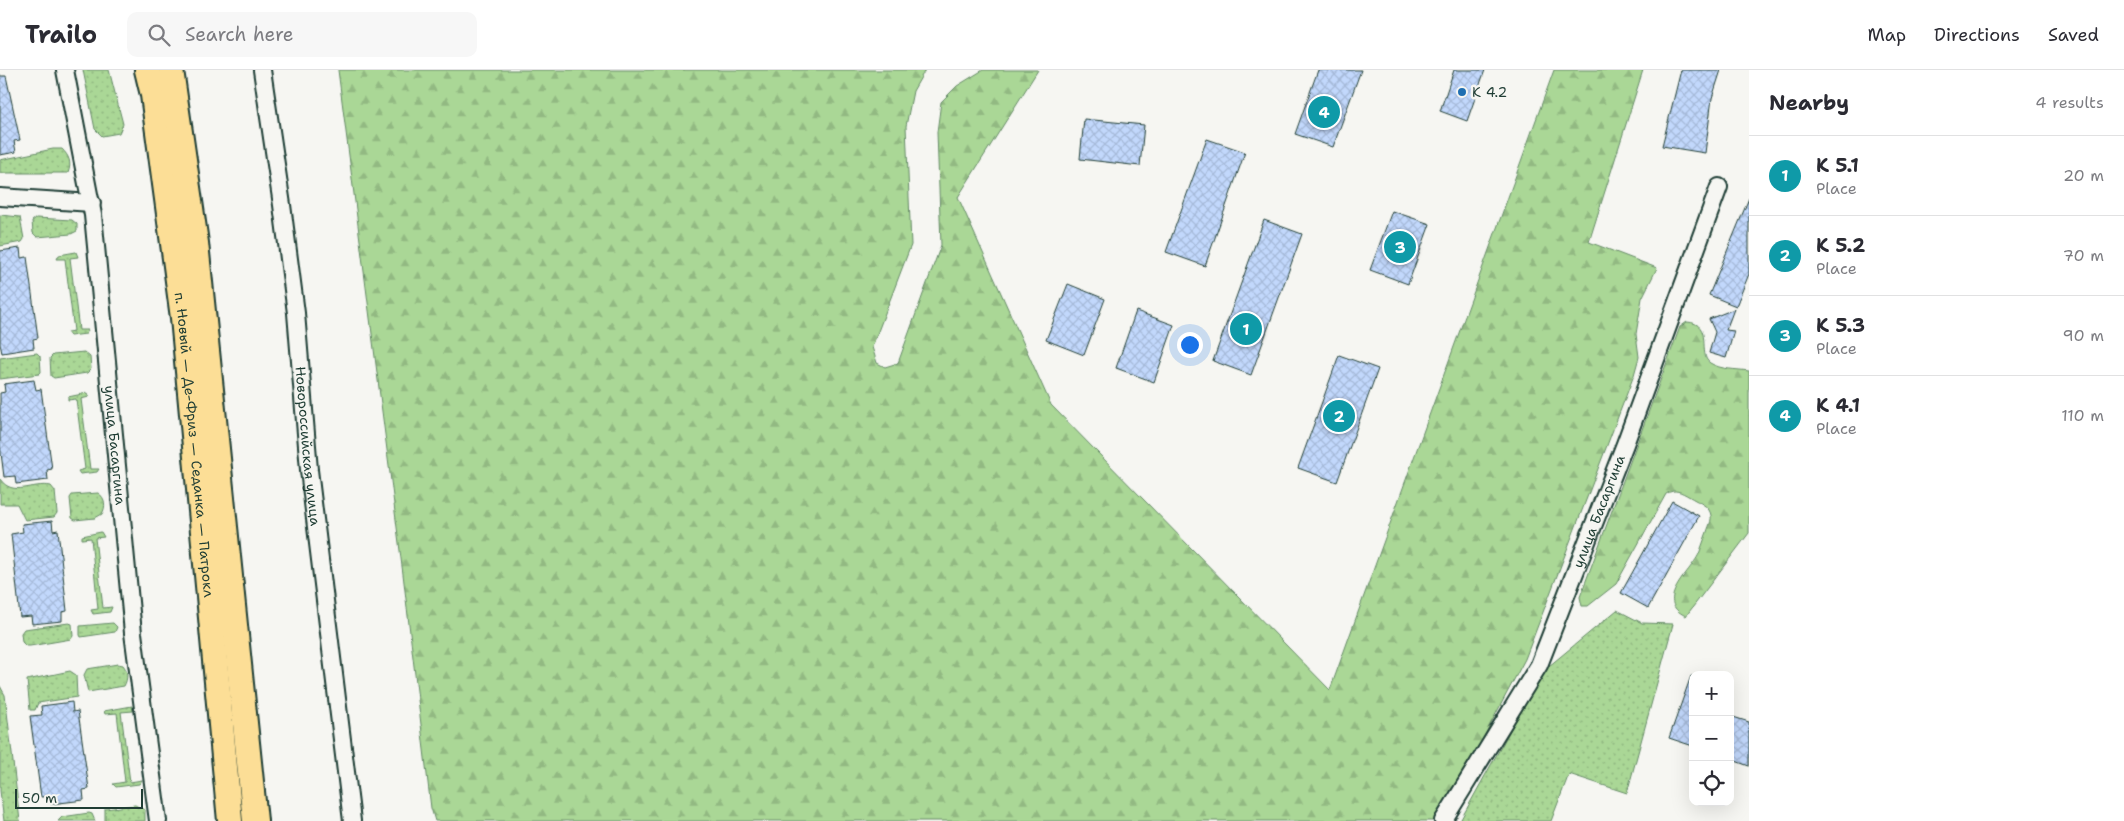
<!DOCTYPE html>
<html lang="en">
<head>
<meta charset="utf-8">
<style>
  :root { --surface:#fff; --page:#f7f7f7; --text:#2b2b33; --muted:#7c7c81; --line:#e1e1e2; --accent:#1f6fb2 }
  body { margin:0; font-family:"Shantell Sans",sans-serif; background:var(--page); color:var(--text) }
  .controls { position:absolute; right:15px; bottom:15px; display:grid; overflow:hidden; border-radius:10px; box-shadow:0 5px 20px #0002 }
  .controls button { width:45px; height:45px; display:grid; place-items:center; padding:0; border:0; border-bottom:1px solid var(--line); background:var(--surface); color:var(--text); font:25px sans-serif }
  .scale { position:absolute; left:15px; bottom:12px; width:128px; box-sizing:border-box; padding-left:5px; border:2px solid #1f3d34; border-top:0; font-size:14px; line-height:18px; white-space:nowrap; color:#1f3d34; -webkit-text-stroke:4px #f6f6f2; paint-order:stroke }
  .you { position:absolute; left:1189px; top:274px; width:18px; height:18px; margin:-12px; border:4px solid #fff; border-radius:50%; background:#1a73e8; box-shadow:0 0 0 8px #1a73e833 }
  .badge { display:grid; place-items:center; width:32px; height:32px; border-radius:50%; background:var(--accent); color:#fff; font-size:16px; font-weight:700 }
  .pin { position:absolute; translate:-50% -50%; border:2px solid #fff; box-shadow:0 1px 5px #0006 }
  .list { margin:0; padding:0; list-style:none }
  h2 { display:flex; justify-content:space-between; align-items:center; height:65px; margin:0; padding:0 20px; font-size:21px }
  h2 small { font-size:16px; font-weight:400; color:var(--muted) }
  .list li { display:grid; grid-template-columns:32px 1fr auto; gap:15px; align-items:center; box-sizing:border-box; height:80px; padding:0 20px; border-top:1px solid var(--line) }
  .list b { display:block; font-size:19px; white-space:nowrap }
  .list p { margin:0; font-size:16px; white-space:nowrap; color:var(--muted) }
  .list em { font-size:16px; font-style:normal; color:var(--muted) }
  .icon { flex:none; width:28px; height:28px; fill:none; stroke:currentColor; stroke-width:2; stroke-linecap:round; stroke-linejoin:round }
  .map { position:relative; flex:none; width:1749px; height:751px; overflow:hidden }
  header { display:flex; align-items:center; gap:30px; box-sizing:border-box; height:70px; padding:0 25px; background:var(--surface); border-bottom:1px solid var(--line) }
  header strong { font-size:24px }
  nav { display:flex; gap:28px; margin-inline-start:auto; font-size:18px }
  .search { width:350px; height:45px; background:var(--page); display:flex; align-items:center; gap:12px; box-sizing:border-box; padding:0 18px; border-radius:10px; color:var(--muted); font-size:19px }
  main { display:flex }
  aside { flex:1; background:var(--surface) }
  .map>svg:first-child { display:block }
  .grass { fill:url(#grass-dots); stroke:#648a65 }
  .forest { fill:url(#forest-firs); stroke:#648a65 }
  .building { fill:url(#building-cross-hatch); stroke:#1f3d34 }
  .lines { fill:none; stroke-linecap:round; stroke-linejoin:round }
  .minor-casing { stroke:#1f3d34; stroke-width:20 }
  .highway-casing { stroke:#1f3d34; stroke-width:28 }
  .minor { stroke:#f6f6f2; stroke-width:16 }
  .highway { stroke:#fcde96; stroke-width:24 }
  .poi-dot { fill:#1f6fb2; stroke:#f6f6f2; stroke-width:2 }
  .labels { text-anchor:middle; stroke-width:5; stroke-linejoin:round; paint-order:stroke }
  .poi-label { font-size:14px; fill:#1f3d34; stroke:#f6f6f2; text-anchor:start }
  .street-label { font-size:14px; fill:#1f3d34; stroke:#f6f6f2 }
</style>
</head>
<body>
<header>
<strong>Trailo</strong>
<div class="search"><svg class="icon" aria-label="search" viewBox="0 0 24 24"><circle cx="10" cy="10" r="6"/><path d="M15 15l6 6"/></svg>Search here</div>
<nav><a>Map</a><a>Directions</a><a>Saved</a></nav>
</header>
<main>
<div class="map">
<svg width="1749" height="751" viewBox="0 0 1749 751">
  <defs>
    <pattern id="grass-dots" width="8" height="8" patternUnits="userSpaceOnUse" patternTransform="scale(1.25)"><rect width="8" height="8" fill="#aad796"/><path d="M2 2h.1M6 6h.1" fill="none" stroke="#92b982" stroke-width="1.8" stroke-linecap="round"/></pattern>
    <pattern id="forest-firs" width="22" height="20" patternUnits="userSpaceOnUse" patternTransform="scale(1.25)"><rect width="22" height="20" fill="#aad796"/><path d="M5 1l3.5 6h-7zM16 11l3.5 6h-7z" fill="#92b982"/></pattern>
    <pattern id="building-cross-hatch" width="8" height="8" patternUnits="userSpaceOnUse" patternTransform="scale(1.25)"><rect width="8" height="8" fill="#c2d8fc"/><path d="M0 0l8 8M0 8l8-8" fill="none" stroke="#a6bad9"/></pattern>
  </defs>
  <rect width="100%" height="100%" fill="#f6f6f2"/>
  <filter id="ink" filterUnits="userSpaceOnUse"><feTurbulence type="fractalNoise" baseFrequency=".02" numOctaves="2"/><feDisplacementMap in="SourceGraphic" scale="10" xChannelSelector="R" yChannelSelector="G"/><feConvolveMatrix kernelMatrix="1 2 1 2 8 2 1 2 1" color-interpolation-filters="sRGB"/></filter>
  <g filter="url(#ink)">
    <g class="grass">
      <polygon points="83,0 109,0 123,54 119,63 102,66 95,59"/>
      <path d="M53 79H62C69 86 72 93 68 103H0V90Z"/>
      <polygon points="0,145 20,147 24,169 22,172 0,176"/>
      <polygon points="36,148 72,150 77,154 77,161 71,164 37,167 33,163 32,151"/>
      <polygon points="76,182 78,187 70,188 79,260 88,260 86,264 70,266 67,262 74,261 65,189 57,189 59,185"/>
      <polygon points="84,282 90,287 91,299 87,303 54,308 51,306 50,288 53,285"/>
      <polygon points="37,283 40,286 41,302 39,304 0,309 0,288"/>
      <polygon points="87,323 89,327 81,329 90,399 99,399 97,402 80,404 78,401 85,399 76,329 68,330 68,327"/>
      <path d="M0 409C13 428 33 412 51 416L55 421 57 443 54 447 25 450 17 434H0Z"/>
      <path d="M98 423C106 428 106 437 102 444L95 448 75 450 72 448 70 428 72 425Z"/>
      <polygon points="101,462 104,467 95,468 103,538 112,537 110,542 93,544 91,540 98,539 91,468 82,469 82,466"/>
      <polygon points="1617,540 1642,553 1673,554 1627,723 1569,704 1551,751 1460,751 1543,601"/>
      <polygon points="69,553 72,554 73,566 71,569 30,576 26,576 22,572 21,563 24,559"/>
      <polygon points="113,553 117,557 115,562 81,567 80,565 80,556"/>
      <path d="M118 594 123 595C128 601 128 609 124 616L88 622 84 605 87 599Z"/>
      <polygon points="70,601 76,605 77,627 38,633 35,640 30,640 27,610"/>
      <polygon points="0,616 5,625 20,751 4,751 0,721"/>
      <polygon points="132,636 133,641 121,642 130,712 142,710 139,714 116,717 113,714 125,712 117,643 105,644 104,641"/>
      <polygon points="135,735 145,740 145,751 105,751 105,739"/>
      <polygon points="89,743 92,744 95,751 58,751 62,747"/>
    </g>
    <g class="forest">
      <polygon points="338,0 925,0 913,21 906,56 911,175 872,277 877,293 885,297 898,293 941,175 937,62 941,32 957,16 983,0 1038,0 958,127 1051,335 1330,620 1554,0 1643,0 1589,172 1657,198 1642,228 1636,264 1639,287 1634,305 1525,589 1439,751 435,751 431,738 403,504"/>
      <path d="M1687 252C1714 253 1697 285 1710 293 1721 300 1736 299 1749 301V463L1686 546C1653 531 1690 503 1699 484 1702 477 1704 469 1707 462 1709 455 1714 448 1709 440 1705 434 1696 431 1690 427 1681 422 1675 418 1666 424L1616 514 1588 536H1582L1580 527 1680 257Z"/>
    </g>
    <g class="building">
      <polygon points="1318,0 1361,0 1333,77 1295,64"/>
      <polygon points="1454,0 1485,0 1467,51 1440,41"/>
      <polygon points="1681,0 1721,0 1712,28 1705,83 1662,76"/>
      <polygon points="0,6 6,6 20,70 14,71 16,82 0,85"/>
      <polygon points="1084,49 1144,55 1140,96 1080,89"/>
      <polygon points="1207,69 1245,82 1205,196 1166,182"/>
      <polygon points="1749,128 1749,204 1736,236 1709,225"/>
      <polygon points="1392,141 1430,154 1408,214 1370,200"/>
      <polygon points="1264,150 1302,164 1251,305 1213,291"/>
      <polygon points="20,178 21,188 27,187 38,268 33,269 34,278 2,283 0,274 0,181"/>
      <polygon points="1068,214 1105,229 1084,285 1046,270"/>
      <polygon points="1734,239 1726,260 1734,261 1726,288 1709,283 1715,262 1709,249"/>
      <polygon points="1136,241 1174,255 1154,312 1116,298"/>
      <polygon points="1339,285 1378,299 1337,412 1298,398"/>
      <polygon points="34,310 36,320 41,319 52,399 47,400 48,410 16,414 15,406 4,407 0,375 0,323 5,322 4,314"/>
      <polygon points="1672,431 1699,446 1648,538 1621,523"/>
      <polygon points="52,451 53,461 58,460 67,541 62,542 62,551 32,554 31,546 20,547 11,464 23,462 22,454"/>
      <polygon points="1691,606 1693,606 1693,676 1669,668"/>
      <polygon points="72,632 73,642 78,641 89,719 83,720 84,730 51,734 50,726 41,727 30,646 42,645 41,636"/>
      <polygon points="1730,646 1749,652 1749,696 1730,689"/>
    </g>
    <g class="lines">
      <g class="minor-casing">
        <g id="minor">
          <path id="s1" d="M65 0 93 145 133 563 158 751"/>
          <path id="s2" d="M262 0 282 135 296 243 309 400 352 751"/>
          <polyline points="0,127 92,133"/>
          <path id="s3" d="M1443 751 1539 595 1625 374 1719 117"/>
        </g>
      </g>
      <g class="highway-casing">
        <g id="highway">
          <path id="s4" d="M147 0 153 25 183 248 230 751"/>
          <polyline points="171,0 196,173 255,751"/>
        </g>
      </g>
      <use href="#minor" class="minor"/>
      <use href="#highway" class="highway"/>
    </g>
  </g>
  <circle class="poi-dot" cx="1462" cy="22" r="5"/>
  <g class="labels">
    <g class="poi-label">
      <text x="1472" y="27">К 4.2</text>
    </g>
    <g class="street-label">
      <text dy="5" stroke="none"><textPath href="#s1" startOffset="379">улица Басаргина</textPath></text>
      <text dy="5" stroke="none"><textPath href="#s4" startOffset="378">п. Новый — Де-Фриз — Седанка — Патрокл</textPath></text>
      <text dy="5" stroke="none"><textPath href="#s2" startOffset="379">Новороссийская улица</textPath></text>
      <text dy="5" stroke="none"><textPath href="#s3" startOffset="348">улица Басаргина</textPath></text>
    </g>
  </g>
</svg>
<div class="controls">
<button>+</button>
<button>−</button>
<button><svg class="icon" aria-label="locate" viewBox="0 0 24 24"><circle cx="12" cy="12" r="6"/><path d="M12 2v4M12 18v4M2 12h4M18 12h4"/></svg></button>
</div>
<div class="scale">50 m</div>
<div class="you"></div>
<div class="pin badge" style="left:1246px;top:259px;background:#0f9aa8">1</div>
<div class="pin badge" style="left:1339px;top:346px;background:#0f9aa8">2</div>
<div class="pin badge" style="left:1400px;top:177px;background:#0f9aa8">3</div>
<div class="pin badge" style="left:1324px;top:42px;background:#0f9aa8">4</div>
</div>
<aside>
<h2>Nearby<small>4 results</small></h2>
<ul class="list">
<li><span class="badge" style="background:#0f9aa8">1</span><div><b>К 5.1</b><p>Place</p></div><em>20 m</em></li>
<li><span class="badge" style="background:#0f9aa8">2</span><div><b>К 5.2</b><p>Place</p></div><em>70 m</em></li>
<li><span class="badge" style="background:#0f9aa8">3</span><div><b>К 5.3</b><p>Place</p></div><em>90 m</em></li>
<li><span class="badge" style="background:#0f9aa8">4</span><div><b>К 4.1</b><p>Place</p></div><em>110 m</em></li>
</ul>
</aside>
</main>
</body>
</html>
